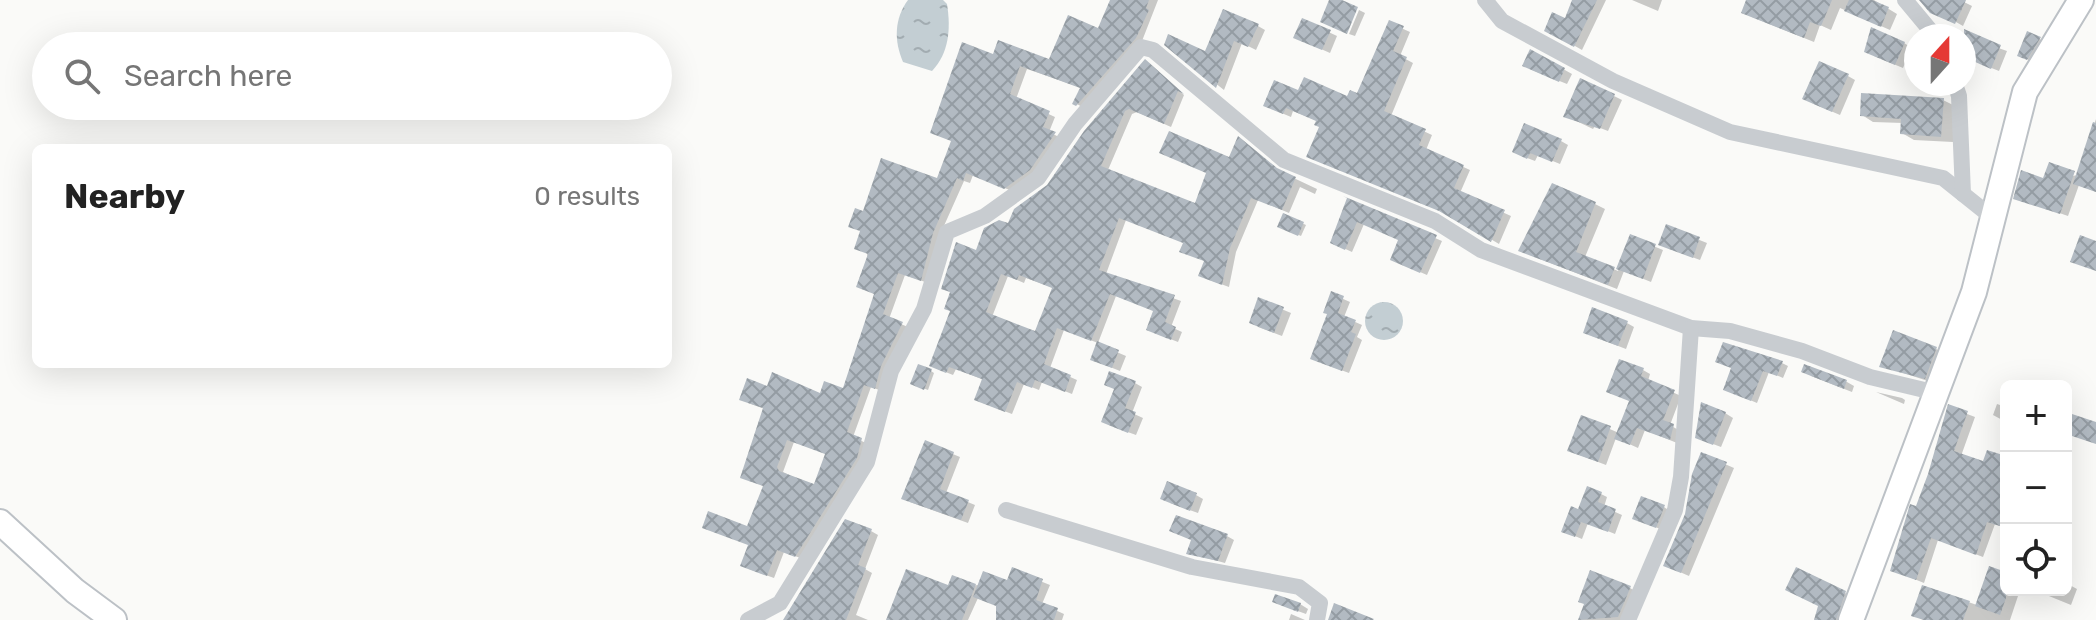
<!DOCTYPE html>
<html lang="en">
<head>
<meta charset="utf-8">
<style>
  :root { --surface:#fff; --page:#f6f6f6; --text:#222; --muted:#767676; --line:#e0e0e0 }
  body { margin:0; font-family:Rubik,sans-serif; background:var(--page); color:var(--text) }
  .controls { position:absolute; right:24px; bottom:24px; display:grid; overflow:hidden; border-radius:12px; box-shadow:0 8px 32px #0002 }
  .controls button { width:72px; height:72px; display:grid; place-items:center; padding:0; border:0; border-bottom:2px solid var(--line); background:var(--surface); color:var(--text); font:40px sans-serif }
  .compass { position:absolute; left:1904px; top:24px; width:72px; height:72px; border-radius:50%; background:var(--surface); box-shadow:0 8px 32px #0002; rotate:21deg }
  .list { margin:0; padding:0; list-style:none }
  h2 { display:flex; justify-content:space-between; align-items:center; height:104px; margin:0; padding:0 32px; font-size:34px }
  h2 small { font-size:26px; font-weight:400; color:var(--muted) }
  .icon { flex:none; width:44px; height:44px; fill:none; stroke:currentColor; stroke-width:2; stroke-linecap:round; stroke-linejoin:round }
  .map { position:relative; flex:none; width:2096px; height:620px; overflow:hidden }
  .search { position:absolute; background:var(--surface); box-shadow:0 8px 32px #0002; left:32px; top:32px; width:640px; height:88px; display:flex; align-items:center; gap:20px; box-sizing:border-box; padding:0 28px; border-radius:44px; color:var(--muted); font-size:30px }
  .panel { position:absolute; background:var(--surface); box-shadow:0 8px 32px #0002; left:32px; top:144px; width:640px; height:224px; border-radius:12px }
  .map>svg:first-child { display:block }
  .water { fill:url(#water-ripples) }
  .shadow { fill:#0003; fill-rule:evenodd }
  .building { fill:url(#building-cross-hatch); fill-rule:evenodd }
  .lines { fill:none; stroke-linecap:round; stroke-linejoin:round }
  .secondary-casing { stroke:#bcc1c6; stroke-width:28 }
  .street { stroke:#c8ccd0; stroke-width:16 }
  .secondary { stroke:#fff; stroke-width:24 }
</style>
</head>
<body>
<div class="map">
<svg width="2096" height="620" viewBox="0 0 2096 620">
  <defs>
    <pattern id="water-ripples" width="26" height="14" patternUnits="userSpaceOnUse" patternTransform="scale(2)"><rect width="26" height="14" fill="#c3ced3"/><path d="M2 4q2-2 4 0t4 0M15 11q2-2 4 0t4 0" fill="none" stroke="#a2acb1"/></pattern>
    <pattern id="building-cross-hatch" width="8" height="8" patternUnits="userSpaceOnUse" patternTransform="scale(2)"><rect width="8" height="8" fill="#b2bac2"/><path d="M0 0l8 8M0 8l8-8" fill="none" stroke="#949ca3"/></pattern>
  </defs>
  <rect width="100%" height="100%" fill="#fafaf8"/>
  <g class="water">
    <path d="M908 0H943L947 4C951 29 949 53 932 71L903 62C894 41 894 19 908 0Z"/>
    <circle cx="1384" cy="321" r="19"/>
  </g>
  <g class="shadow">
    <path d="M1111 0H1158L1142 41 1084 108 1075 103 1082 88 1027 69 1016 99 1055 117 1049 132 1061 138 1037 174 1012 191 973 175 970 183 964 181 939 237 928 283 905 275 889 319 908 327 882 391 871 387 853 437 868 444 863 462 803 559 784 552 774 578 749 569 748 528 765 486V409L748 403 768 389 821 396 845 390 876 294 862 232 864 213 938 181 994 56 1050 61 1099 30ZM794 442 827 454 815 487 783 472Z"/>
    <polygon points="1575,0 1606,0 1582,50 1547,30 1566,20"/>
    <polygon points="1632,0 1662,0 1658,11"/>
    <polygon points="1749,0 1874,0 1897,14 1890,30 1840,8 1831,30 1820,25 1814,42 1752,17"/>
    <polygon points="1931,0 1960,0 1972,6 1963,26 1928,6"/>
    <polygon points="1359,10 1365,13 1355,36 1349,34"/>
    <polygon points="1303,20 1337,36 1330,53 1303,41"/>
    <polygon points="1390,23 1410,32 1400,56 1413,63 1391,116 1432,135 1426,150 1470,170 1460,193 1511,216 1499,244 1447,213 1318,121 1293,111 1291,117 1272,109 1299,93 1348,99 1358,96"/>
    <polygon points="1258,26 1265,30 1256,50 1242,43 1224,90 1166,44 1206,53"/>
    <polygon points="2028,33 2047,43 2035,63 2027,59"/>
    <polygon points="1964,36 2007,51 1999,71 1964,57"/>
    <polygon points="1904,43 1912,48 1903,68 1874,56"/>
    <polygon points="1531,51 1572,74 1567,84 1532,70"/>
    <path d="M1152 66 1184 95 1171 127 1137 112 1132 114 1108 170 1196 206 1230 160 1281 172 1317 189 1315 194 1300 187 1289 213 1258 200 1236 252 1229 287 1207 279 1206 262 1185 243 1126 220 1106 274 1181 301 1171 327 1182 332 1178 342 1155 333 1156 311 1116 296 1098 343 1064 330 1050 368 1077 380 1072 394 1042 382 1039 390 1024 384 1012 414 983 403 984 380 956 369 953 375 938 369 977 252 1048 186ZM1008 276 1024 283 1026 278 1054 288 1036 334 992 317Z"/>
    <polygon points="1848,76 1855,80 1840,115 1812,103"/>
    <polygon points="1614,96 1622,100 1608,131 1595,126 1593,129 1566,116"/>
    <polygon points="1943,100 1955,106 1953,142 1914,140 1902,133 1903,123 1873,122 1862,115"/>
    <polygon points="2096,119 2096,192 2079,185 2068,216 2016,198 2045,181 2078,175"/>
    <polygon points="1561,141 1568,145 1560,164 1538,155 1535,161 1522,156"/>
    <polygon points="1348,201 1442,241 1427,275 1399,263 1401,240 1364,224 1352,252 1339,246"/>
    <polygon points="1595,204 1605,209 1585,257 1618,271 1631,237 1663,250 1651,282 1624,271 1617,289 1530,255"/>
    <polygon points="1284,215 1306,225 1301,236 1279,226"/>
    <polygon points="1667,227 1707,243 1700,260 1668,248"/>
    <polygon points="1332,294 1350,302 1344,317 1362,325 1357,337 1362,340 1349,373 1319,362"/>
    <polygon points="1260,300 1291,313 1282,336 1258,327"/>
    <polygon points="1627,323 1634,327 1626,349 1592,336"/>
    <polygon points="1098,344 1126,356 1120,371 1100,363"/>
    <polygon points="1936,349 1948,355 1937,384 1882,366"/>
    <polygon points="1782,363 1788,366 1783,378 1769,372 1757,403 1731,392 1733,368"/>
    <polygon points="1805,366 1847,382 1854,386 1852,392 1811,376"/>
    <polygon points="1643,370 1650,374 1648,381 1681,396 1670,425 1680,431 1677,443 1645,430 1638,448 1616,438 1606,465 1577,454 1582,417 1619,433"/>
    <polygon points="931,371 934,373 928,390 915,385"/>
    <polygon points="1135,383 1142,387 1132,413 1143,418 1136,435 1111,426"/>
    <polygon points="1876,392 1902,398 1905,400 1904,404"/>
    <polygon points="1997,404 2006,407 2006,422 1993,415"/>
    <polygon points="1949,407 1975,417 1961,456 1984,464 2004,458 2006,453 2006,528 1995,524 1983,557 1938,540 1924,583 1892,570 1918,509"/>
    <polygon points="1725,413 1733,418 1721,447 1705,441"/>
    <polygon points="926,443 960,457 946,493 975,505 968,523 910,502"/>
    <polygon points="1702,454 1734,468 1689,576 1673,569"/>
    <polygon points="2066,481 2071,484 2066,500"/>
    <polygon points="1601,494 1607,497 1604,507 1622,515 1615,534 1588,523 1582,539 1570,534 1580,511"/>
    <polygon points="1196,495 1203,499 1198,513 1170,503"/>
    <polygon points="1664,507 1671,512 1663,530 1642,522"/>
    <polygon points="871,531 878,535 865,569 872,573 856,615 868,620 786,620"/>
    <polygon points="1227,536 1234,540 1225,563 1188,553"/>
    <polygon points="1013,570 1050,585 1042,604 1064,614 1062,620 998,620 1006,608 978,598 968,620 888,620 949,588 1008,582"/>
    <polygon points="2006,574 2006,590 2020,590 2010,620 1923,620 1914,615 1924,587 1977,605"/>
    <polygon points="2066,583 2077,589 2071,605 2044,594 2045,590 2066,590"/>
    <polygon points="1630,588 1640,594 1623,620 1580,620 1586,604"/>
    <polygon points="1845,593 1852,597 1845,620 1816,620"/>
    <polygon points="1300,604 1308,609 1306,614 1281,605"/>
    <polygon points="1291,614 1305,620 1306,620 1289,620"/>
  </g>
  <g class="building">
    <path d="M1110 0H1149L1146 8 1149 10 1136 38 1076 106 1072 104 1080 88 1020 66 1010 94 1050 111 1043 127 1056 132 1030 170 1004 189 966 173 963 181 957 178 933 233 921 281 898 273 883 314 903 322 881 366 875 389 864 385 847 432 862 438 857 458 795 557 777 550 767 576 740 566 748 545 702 528 708 511 747 526 763 486 740 478 763 408 739 400 747 378 767 386 772 372 820 393 824 381 843 388 874 294 856 287 868 254 854 249 860 231 848 227 855 208 863 211 881 158 937 178 951 141 930 133 962 42 993 54 998 40 1049 59 1068 15 1098 28ZM787 440 825 454 814 484 779 471 777 467Z"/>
    <polygon points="1329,0 1342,0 1358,7 1347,34 1320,22"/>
    <polygon points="1572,0 1597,0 1574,47 1544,31 1552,12 1565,18"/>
    <polygon points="1746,0 1832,0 1821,26 1810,22 1804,38 1741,13"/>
    <polygon points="1849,0 1872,0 1889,7 1881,27 1844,11"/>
    <polygon points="1919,0 1966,0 1955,24 1930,13"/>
    <polygon points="1223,9 1259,24 1248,47 1234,41 1216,88 1164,45 1168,34 1205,51"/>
    <polygon points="1302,18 1331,30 1322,50 1293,38"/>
    <polygon points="1389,20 1404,26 1393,51 1407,57 1384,111 1426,129 1419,145 1464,165 1454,188 1505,210 1491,242 1439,211 1306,157 1319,127 1314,125 1316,121 1286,108 1283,114 1263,106 1274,80 1298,90 1304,77 1347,96 1350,90 1357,93"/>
    <polygon points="1871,27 1905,42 1895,65 1864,52"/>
    <polygon points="1964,29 2001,45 1991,69 1964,57"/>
    <polygon points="2027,31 2041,37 2027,60 2017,56"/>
    <polygon points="1530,49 1565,68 1559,82 1522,66"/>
    <path d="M1145 59 1184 94 1178 91 1164 124 1129 109 1125 111 1101 166 1195 203 1206 173 1159 153 1169 131 1229 157 1238 136 1277 168 1296 177 1282 210 1251 198 1230 248 1222 285 1198 276 1204 261 1179 252 1183 243 1119 218 1099 270 1175 295 1165 322 1176 327 1171 340 1146 330 1153 311 1110 294 1091 341 1057 328 1044 364 1071 375 1065 392 1035 380 1032 388 1017 382 1005 412 974 400 982 379 949 367 946 373 929 366 950 311 944 309 950 292 941 289 956 242 976 250 984 228 999 220 1008 223 1014 209 1047 185 1084 131ZM1001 274 1017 280 1019 275 1052 288 1035 331 986 312Z"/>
    <polygon points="1819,61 1849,74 1832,112 1802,99"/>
    <polygon points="1580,78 1615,94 1600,129 1563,117"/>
    <polygon points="1861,93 1944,98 1941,137 1900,134 1901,119 1860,116"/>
    <polygon points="2093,122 2096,123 2096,192 2073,184"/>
    <polygon points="1524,123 1562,139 1552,162 1530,153 1527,159 1512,152"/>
    <polygon points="2049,162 2075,171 2060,214 2013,199 2021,170 2043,178"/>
    <polygon points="1552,183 1596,202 1576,252 1615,267 1608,285 1518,251"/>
    <polygon points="1343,196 1437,235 1420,273 1390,260 1398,240 1357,222 1345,250 1330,243 1347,198"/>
    <polygon points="1283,213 1304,222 1298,236 1277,227"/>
    <polygon points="1666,224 1700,237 1693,258 1658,245"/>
    <polygon points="1630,234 1656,244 1643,279 1616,269"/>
    <polygon points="2080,235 2096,241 2096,271 2070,262"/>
    <polygon points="1331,291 1344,296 1338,313 1356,320 1351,332 1356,334 1342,371 1310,359 1327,314 1323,313"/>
    <polygon points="1258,297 1284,307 1274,333 1249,323"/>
    <polygon points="1592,307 1628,321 1618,346 1583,333"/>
    <polygon points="1893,330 1937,347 1925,379 1879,367"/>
    <polygon points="1097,341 1119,350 1112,368 1090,360"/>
    <polygon points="1723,342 1783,361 1777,376 1763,371 1751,401 1723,390 1731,368 1715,362"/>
    <polygon points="1619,359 1644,368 1641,376 1675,390 1663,420 1674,424 1670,440 1637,428 1630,445 1614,439 1629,401 1606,392"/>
    <polygon points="918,364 932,369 924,390 910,384"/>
    <polygon points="1804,364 1847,380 1844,389 1801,372"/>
    <polygon points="1109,371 1136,381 1125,408 1136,412 1128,433 1101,422 1114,389 1104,385"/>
    <polygon points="1701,402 1726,412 1713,445 1695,438"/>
    <polygon points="1948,404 1968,411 1954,451 1983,461 1987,450 2006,456 2006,528 1987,522 1976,555 1931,538 1916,580 1890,571 1910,504 1916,506 1928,474"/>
    <polygon points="2066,412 2096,422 2096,444 2066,434"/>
    <polygon points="1581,415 1611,426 1598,462 1567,451"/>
    <polygon points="925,440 954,452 940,489 969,500 961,520 901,499"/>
    <polygon points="1701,452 1727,462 1681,573 1663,566 1685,514 1692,474"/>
    <polygon points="1167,481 1197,493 1190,511 1160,499"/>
    <polygon points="1587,486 1602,492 1598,502 1616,509 1608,532 1581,522 1575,537 1561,532 1571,506 1578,509"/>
    <polygon points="1641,496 1665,505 1656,528 1632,519"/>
    <polygon points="1176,515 1228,534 1218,561 1186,554 1191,540 1169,531"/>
    <polygon points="845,519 872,529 858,565 866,568 846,620 783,620"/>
    <polygon points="1989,566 2006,572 2006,598 2000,615 1975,606"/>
    <polygon points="1012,567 1043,579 1036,600 1058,608 1054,620 996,620 996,606 973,597 983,571 1007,580"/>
    <polygon points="1796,567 1846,591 1836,620 1814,620 1818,606 1785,590"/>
    <polygon points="906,569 948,585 952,575 976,584 962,620 886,620"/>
    <polygon points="1590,570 1631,586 1618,617 1578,620 1584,604 1578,602"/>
    <polygon points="1922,585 1970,601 1963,620 1924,620 1911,616"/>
    <polygon points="1275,594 1301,603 1298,612 1272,602"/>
    <polygon points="1334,603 1374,619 1373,620 1328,620"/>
  </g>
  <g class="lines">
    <g class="secondary-casing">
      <g id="secondary">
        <polyline points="0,522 75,591 114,620"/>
        <polyline points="1851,620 1974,292 2025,92 2081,0"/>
      </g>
    </g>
    <g class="street">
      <polyline points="1485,0 1502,21 1613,81 1730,132 1943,178 1993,218"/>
      <polyline points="1905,0 1935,36"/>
      <polyline points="1955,84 1959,96 1963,194"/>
      <polyline points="1006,510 1192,567 1299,587 1320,603 1317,620"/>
      <polyline points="748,620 780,603 867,462 891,371 924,309 947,232 985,216 1038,178 1075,124 1141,47 1153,50 1284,160 1435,221 1481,250 1691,328 1730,331 1802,351 1870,377 1937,393"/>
      <polyline points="1628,620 1675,510 1681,477 1691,328"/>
    </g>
    <use href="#secondary" class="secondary"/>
  </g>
</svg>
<div class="controls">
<button>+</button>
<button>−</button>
<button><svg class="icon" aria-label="locate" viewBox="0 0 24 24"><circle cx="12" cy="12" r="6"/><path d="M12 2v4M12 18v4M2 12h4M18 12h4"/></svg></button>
</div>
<svg class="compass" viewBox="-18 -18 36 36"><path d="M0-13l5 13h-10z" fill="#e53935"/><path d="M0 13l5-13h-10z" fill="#767676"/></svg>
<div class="search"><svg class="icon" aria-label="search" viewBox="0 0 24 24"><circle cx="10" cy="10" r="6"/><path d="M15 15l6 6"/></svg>Search here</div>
<section class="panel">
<h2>Nearby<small>0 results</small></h2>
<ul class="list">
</ul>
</section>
</div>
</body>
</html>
